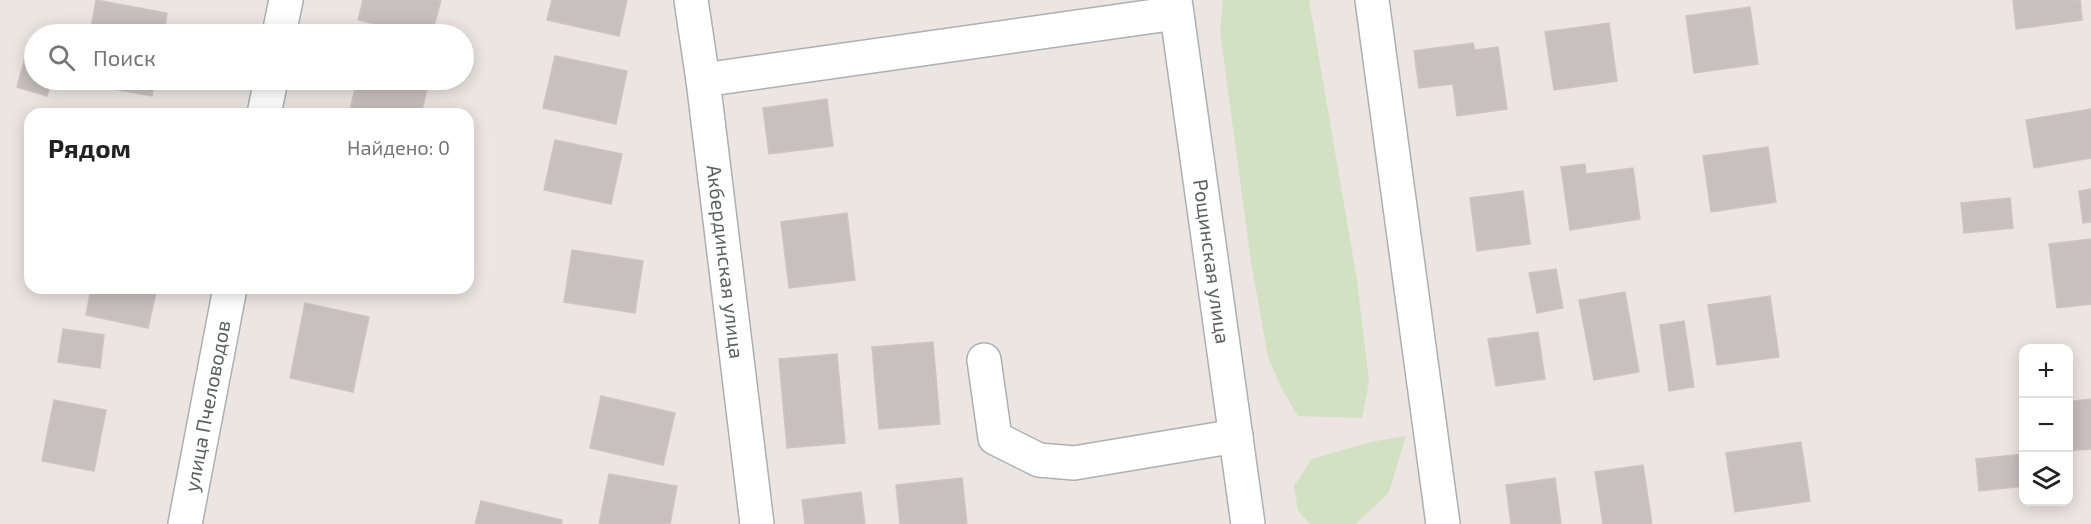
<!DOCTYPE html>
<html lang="ru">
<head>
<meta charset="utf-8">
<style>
  :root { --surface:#fff; --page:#f2f2f2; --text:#222; --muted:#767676; --line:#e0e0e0 }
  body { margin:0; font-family:"Exo 2",sans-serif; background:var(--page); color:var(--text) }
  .controls { position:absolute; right:18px; bottom:18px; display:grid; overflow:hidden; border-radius:12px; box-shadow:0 3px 15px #0003 }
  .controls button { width:54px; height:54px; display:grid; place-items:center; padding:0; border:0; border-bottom:2px solid var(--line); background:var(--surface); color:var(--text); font:30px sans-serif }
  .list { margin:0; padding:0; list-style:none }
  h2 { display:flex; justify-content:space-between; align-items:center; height:78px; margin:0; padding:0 24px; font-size:26px }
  h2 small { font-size:20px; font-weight:400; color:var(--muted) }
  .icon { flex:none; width:33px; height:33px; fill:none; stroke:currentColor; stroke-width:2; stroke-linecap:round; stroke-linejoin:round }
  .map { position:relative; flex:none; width:2091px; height:524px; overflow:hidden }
  .search { position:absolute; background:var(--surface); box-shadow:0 3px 15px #0003; left:24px; top:24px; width:450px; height:66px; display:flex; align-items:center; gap:15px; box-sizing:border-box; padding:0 21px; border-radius:33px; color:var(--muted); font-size:22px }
  .panel { position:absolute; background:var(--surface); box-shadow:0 3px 15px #0003; left:24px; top:108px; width:450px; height:186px; border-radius:18px }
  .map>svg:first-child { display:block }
  .green { fill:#d1e1c1 }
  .building { fill:#c7c0bf; stroke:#d0c4c1; stroke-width:1.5 }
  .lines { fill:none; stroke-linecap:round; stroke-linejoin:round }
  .street-casing { stroke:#acb0b1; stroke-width:36 }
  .secondary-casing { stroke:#abb1b2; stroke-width:36 }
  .street { stroke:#fff; stroke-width:33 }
  .secondary { stroke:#fff; stroke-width:33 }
  .labels { text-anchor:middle; stroke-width:6; stroke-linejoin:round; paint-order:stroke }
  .street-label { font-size:20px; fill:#5b6161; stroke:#fff }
</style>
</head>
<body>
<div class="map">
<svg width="2091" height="524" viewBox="0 0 2091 524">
  <rect width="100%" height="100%" fill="#ece5e2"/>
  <g class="green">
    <polygon points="1223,0 1309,0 1357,280 1369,382 1362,418 1298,416 1282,389 1268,357 1251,262 1220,31"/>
    <polygon points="1406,436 1389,492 1356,524 1310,524 1298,511 1294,486 1312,459 1370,442"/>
  </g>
  <g class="building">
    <polygon points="96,0 167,13 164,34 90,34"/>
    <polygon points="363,0 441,0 432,34 417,34 358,20"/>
    <polygon points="552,0 627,0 619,36 547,20"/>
    <polygon points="2013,0 2080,0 2082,20 2016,29"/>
    <polygon points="1750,7 1758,64 1694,73 1686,16"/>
    <polygon points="1609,23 1617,81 1554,90 1545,32"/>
    <polygon points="1473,43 1475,50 1498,47 1507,109 1457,116 1453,84 1419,88 1414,51"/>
    <polygon points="555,56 627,71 616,124 543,108"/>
    <polygon points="25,58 34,61 34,80 52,80 47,96 17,87"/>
    <polygon points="81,80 155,80 152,96 81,83"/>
    <polygon points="357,80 429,80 421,114 349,114"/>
    <polygon points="827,99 833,146 769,154 763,108"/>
    <polygon points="2091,109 2091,158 2034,168 2026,120"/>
    <polygon points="555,140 622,154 611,204 544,190"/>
    <polygon points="1768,147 1776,202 1711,212 1703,156"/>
    <polygon points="1585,164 1586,174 1633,168 1640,219 1570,230 1561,167"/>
    <polygon points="2091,189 2091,222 2083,223 2079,191"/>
    <polygon points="1523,191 1530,244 1477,251 1470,198"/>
    <polygon points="2010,198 2013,228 1964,233 1961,203"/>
    <polygon points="847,213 855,280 789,288 781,222"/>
    <polygon points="2091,239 2091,304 2057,308 2049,244"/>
    <polygon points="572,250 643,261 635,313 564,302"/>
    <polygon points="1556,269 1563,308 1537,313 1529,273"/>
    <polygon points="91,288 157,288 148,328 86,315"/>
    <polygon points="1625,292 1639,372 1594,380 1579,300"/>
    <polygon points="1770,296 1779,357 1717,365 1708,305"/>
    <polygon points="305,303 369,317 353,392 290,378"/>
    <polygon points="1684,321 1694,387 1669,391 1660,325"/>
    <polygon points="63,329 104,335 100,368 58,362"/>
    <polygon points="1538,332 1545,379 1496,386 1488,339"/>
    <polygon points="933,342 940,424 879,429 872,347"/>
    <polygon points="837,354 845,443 787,448 779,359"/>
    <polygon points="601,396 675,413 663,465 590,448"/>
    <polygon points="2091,399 2091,449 2068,451 2068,402"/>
    <polygon points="54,400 106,410 94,471 42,461"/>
    <polygon points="1801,442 1810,501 1735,512 1726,453"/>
    <polygon points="2024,454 2024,486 1979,491 1976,459"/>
    <polygon points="1643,465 1652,524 1603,524 1595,472"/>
    <polygon points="609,474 677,486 670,524 599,524"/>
    <polygon points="962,478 967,524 900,524 896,485"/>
    <polygon points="1555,478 1561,524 1511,524 1506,485"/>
    <polygon points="861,492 865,524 805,524 802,500"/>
    <polygon points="481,501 562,520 561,524 475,524"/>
  </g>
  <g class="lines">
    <g class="street-casing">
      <g id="street">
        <path id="s1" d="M691 0 703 80 757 524"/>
        <polyline points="1372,0 1443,524"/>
        <polyline points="279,34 286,0"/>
        <polyline points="703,80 1176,13"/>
        <polyline points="264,114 271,80"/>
        <polyline points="984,360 995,438 1039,460 1074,463 1236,436"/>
        <path id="s2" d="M185 524 230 288"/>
      </g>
    </g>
    <g class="secondary-casing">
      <g id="secondary">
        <path id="s3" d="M1175 0 1248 524"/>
      </g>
    </g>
    <use href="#street" class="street"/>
    <use href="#secondary" class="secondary"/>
  </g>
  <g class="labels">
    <g class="street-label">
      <text dy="7" stroke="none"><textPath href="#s1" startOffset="264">Акбердинская улица</textPath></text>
      <text dy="7" stroke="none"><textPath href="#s3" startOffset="264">Рощинская улица</textPath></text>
      <text dy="7" stroke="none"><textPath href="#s2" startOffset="120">улица Пчеловодов</textPath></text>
    </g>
  </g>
</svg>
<div class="controls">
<button>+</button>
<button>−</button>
<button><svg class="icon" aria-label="layers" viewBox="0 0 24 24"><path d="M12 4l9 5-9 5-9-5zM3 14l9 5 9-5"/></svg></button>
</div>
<div class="search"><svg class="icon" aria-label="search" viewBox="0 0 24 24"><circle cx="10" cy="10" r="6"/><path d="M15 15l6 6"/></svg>Поиск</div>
<section class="panel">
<h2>Рядом<small>Найдено: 0</small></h2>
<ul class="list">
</ul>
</section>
</div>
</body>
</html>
